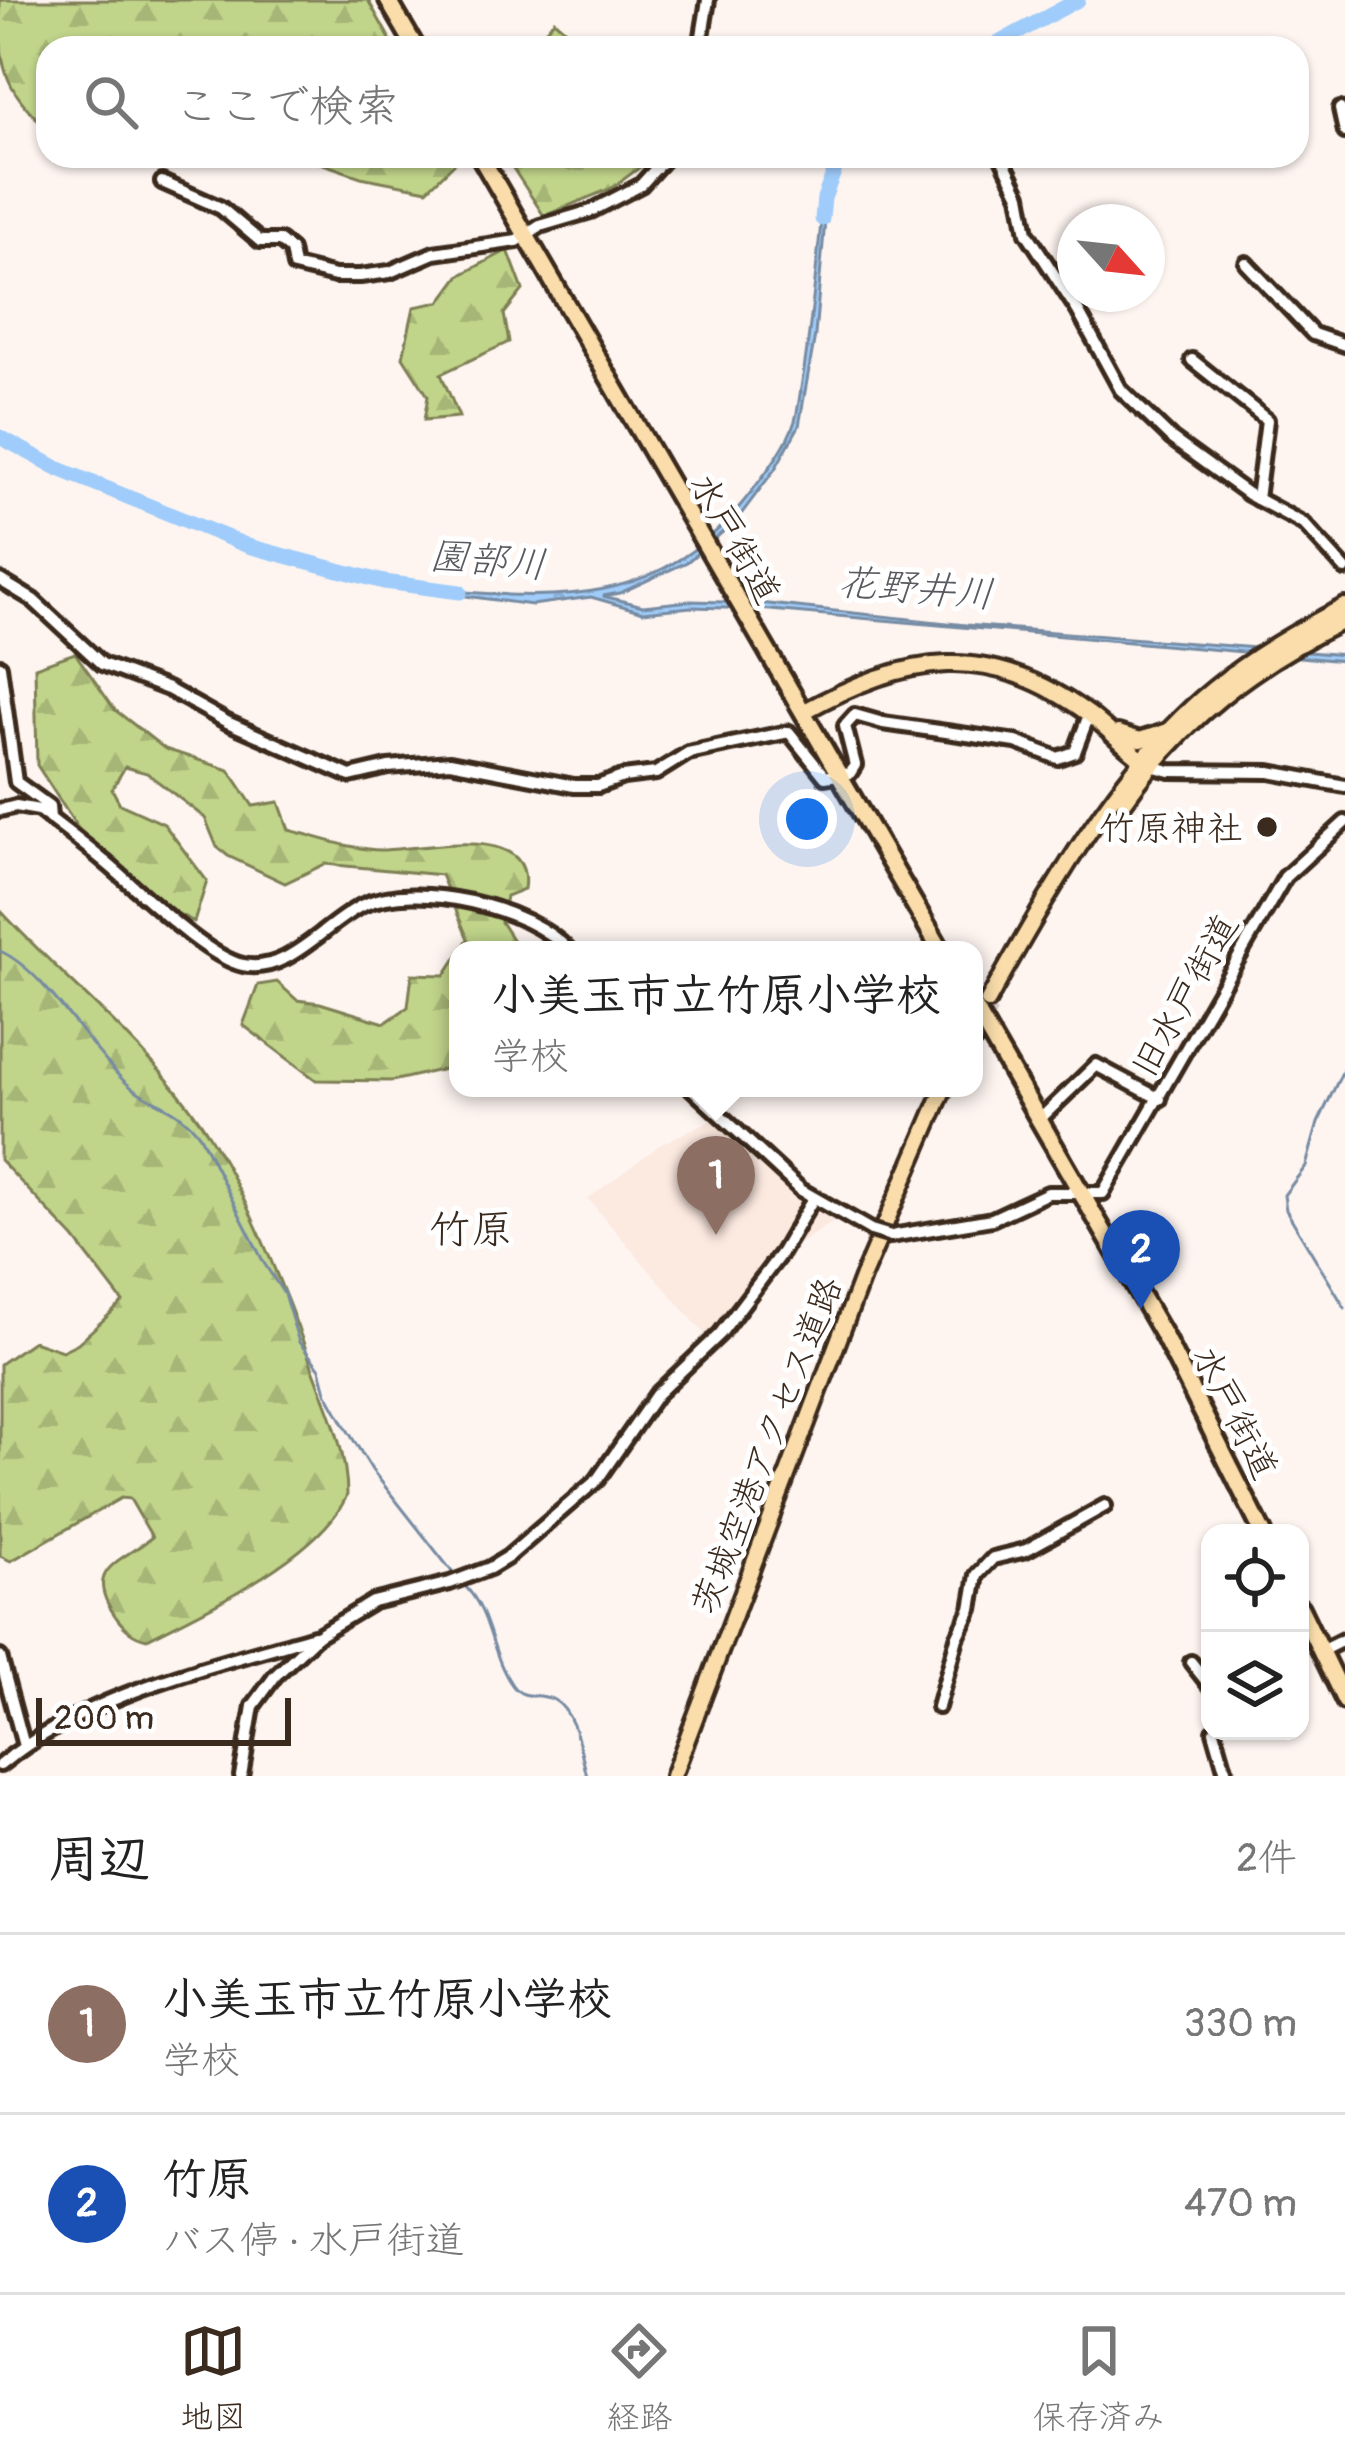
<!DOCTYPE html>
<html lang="ja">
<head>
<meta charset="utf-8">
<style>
  :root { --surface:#fff; --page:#f2f2f2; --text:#222; --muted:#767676; --line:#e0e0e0; --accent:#3b2a1e }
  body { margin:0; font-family:Pangolin,"Klee One",sans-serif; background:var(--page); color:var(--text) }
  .controls { position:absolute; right:36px; bottom:36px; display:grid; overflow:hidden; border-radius:24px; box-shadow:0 3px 9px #0004 }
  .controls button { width:108px; height:108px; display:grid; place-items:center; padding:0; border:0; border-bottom:3px solid var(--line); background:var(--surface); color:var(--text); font:60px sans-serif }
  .compass { position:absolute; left:1057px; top:204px; width:108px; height:108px; border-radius:50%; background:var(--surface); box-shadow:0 3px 9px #0004; rotate:117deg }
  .scale { position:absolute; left:36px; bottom:30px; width:255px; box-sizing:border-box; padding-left:12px; border:6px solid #3b2a1e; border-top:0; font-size:33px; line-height:42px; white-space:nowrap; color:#3b2a1e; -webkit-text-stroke:9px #fff; paint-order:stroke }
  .you { position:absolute; left:807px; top:819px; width:42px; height:42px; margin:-30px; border:9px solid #fff; border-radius:50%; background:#1a73e8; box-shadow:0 0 0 18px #1a73e833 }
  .badge { display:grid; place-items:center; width:78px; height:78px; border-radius:50%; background:var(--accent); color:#fff; font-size:39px; font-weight:700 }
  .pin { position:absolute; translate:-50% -99px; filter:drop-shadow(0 3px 6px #0008) }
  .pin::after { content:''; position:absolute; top:63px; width:42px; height:36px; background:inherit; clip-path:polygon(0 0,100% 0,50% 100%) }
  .popup { position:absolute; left:449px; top:941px; width:534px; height:156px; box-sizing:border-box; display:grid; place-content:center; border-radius:24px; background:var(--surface); filter:drop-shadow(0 3px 9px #0005); font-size:39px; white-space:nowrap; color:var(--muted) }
  .popup b { font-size:45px; color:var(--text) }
  .popup::after { content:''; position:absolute; left:50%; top:100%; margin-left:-24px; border:24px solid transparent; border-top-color:var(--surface) }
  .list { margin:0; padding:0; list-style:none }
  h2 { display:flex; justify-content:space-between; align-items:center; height:156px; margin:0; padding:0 48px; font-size:51px }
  h2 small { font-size:39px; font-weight:400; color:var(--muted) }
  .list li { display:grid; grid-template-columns:78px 1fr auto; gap:36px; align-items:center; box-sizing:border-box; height:180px; padding:0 48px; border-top:3px solid var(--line) }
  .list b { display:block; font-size:45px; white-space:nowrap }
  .list p { margin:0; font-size:39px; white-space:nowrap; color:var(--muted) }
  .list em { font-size:39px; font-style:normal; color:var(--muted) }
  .icon { flex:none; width:66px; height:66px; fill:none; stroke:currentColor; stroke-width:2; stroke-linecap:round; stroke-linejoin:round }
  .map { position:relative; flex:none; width:1345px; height:1776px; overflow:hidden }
  .search { position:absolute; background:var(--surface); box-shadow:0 3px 9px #0004; left:36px; right:36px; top:36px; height:132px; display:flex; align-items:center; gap:30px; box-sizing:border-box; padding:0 42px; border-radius:36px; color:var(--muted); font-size:45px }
  .sheet { height:516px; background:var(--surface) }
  nav { display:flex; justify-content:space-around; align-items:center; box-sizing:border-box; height:168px; border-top:3px solid var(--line); background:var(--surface); font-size:33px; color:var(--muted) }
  nav a { display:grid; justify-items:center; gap:6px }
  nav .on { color:var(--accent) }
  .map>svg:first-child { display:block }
  .built { fill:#fce9e0 }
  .forest { fill:url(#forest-firs); stroke:#7e7f54; stroke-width:3 }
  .water { fill:url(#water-ripples); stroke:#778ba2; stroke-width:3 }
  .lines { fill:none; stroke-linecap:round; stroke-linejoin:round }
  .stream { stroke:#778ba2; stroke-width:3 }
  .river { stroke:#9fccfa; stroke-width:15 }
  .major-tunnel { stroke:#d7ccc7; stroke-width:14; stroke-dasharray:14 7; stroke-linecap:butt }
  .minor-casing { stroke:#3b2a1e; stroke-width:20 }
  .major-casing { stroke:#3b2a1e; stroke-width:22 }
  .highway-casing { stroke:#3b2a1e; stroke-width:24 }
  .minor { stroke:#fff; stroke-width:10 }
  .major { stroke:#faddab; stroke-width:14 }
  .highway { stroke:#faddab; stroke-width:15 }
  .minor-bridge-casing { stroke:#3b2a1e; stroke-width:20; stroke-linecap:butt }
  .minor-bridge { stroke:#fff; stroke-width:10 }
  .poi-dot { fill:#3b2a1e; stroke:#fff; stroke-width:4.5 }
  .labels { text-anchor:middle; stroke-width:10; stroke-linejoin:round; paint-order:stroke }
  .street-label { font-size:36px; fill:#3b2a1e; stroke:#fff }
  .poi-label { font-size:36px; fill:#3b2a1e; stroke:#fff; text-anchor:end }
  .water-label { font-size:39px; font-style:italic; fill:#595b60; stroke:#fff }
  .quarter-label { font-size:42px; fill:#3b2a1e; stroke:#fff }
</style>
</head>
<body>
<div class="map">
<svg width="1345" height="1776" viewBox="0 0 1345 1776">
  <defs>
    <pattern id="forest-firs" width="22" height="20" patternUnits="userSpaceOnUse" patternTransform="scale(3)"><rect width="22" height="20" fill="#c0d48a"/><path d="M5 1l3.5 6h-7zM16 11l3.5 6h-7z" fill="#a6b677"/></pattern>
    <pattern id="water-ripples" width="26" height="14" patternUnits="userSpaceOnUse" patternTransform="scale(3)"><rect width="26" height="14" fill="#9fccfa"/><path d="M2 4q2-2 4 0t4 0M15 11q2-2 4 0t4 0" fill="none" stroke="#8aafd6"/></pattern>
  </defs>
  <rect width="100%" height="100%" fill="#fef5f1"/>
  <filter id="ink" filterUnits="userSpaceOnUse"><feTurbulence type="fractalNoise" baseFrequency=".00833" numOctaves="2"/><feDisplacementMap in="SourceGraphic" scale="24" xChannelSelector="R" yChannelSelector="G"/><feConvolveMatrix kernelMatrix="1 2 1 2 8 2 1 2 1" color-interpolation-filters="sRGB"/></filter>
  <g filter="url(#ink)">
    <polygon class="built" points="713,1119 781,1182 834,1221 790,1250 709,1339 588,1199 661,1144"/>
    <g class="forest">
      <path d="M0 0H368L395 48H48V130C0 83 0 68 0 0Z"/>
      <polygon points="554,20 586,48 529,48"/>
      <polygon points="300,156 456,156 458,160 427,190 361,177"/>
      <polygon points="505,156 655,156 612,188 544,216"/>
      <polygon points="508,250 523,290 504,314 509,342 441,374 459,417 424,420 428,396 403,357 414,307 440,302 459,276"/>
      <path d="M75 653 115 710 165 749 229 770 253 806 279 802 289 830C318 837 352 850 382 850 420 850 535 821 524 889L506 896 501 922 519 950H461L468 939 441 875 325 864 285 883 228 856 217 847 205 818 147 773 125 767 112 789 120 804 164 824 207 881 194 922 151 899 123 876 77 827 37 765 35 667Z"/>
      <path d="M0 910C66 982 145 1042 201 1123 241 1182 283 1287 308 1355 324 1400 347 1446 347 1495 322 1555 204 1611 147 1639 133 1636 125 1629 116 1617 81 1568 121 1563 152 1537L130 1499 121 1498 11 1561 0 1556V1364L33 1341 62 1351 78 1343 123 1302 74 1238 0 1160Z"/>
      <polygon points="458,955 458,1066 392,1081 316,1080 243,1025 258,985 277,982 297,1000 320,1003 385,1023 408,1007 412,974 445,975"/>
    </g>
    <path class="water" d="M827 198 815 335 799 426 775 469 736 521 687 562 620 593 603 596 643 606 690 601 760 603 966 625 1345 655V661L759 609 691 607 643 612 591 597 532 605 384 585C528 596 651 625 752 491 767 471 787 446 795 421 799 407 800 391 803 376 812 319 817 261 823 203Z"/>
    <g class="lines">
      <g class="stream">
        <path d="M0 951C45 971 86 1045 124 1081 149 1105 174 1101 200 1136L264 1263 284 1294 299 1342 320 1369 326 1392 345 1426 372 1470 457 1578"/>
        <polyline points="1345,1066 1318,1123 1306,1166 1284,1195 1286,1210 1345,1308"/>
        <path d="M464 1585C492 1613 490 1654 512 1685 523 1701 539 1692 554 1700 576 1712 581 1755 587 1776"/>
      </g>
      <g class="river">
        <polyline points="989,48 1078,0"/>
        <polyline points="822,219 824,198 840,156"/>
        <polyline points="0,437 59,469 248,546 384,582 460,592"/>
      </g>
      <polyline class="major-tunnel" points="974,1039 992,1006"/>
      <g class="minor-casing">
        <g id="minor">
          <polyline points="700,48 708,0"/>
          <polyline points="1340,109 1345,132"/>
          <polyline points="1001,156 1020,195 1027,233 1078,311 1121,390 1172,439 1248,494 1304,524 1345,569"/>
          <polyline points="162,182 221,208 260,241 280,241 291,250 294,266 335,276 360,276 390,272 434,253 517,241 540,226 591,211 641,185 667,156"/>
          <polyline points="1246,263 1313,334 1345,345"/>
          <polyline points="1192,360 1267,420 1257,499"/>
          <polyline points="0,580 33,600 102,664 168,689 227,722 350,776 388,767 450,762 574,786 598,786 623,777 656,773 688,753 789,732 825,777 850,773 855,765 845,726 855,715 883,723 1016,742 1058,758 1075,752 1089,715"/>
          <polyline points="0,666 16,782 49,806 50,819"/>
          <polyline points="1151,766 1170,771 1270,772 1345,786"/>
          <path d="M0 810 16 806 39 810C61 827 83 843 104 861 136 887 205 957 243 965 288 975 326 922 363 905 417 880 529 907 568 950"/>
          <polyline points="691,1088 801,1190 871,1230"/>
          <polyline points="1039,1120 1096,1065 1160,1099"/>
          <polyline points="891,1236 992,1219 1048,1193 1103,1193 1285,877 1345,822"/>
          <polyline points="1321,1651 1345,1639"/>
          <polyline points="0,1657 24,1746"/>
          <polyline points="1191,1662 1210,1686"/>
          <polyline points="938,1707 957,1638 971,1609 977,1575 993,1558 1026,1550 1105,1506"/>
          <polyline points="1214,1731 1227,1776"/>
          <path d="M0 1765C89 1693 206 1668 314 1636"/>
          <polyline points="241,1776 253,1706 275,1676 318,1635 373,1602 450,1583 490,1568 508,1557 597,1480 656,1395 720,1334 782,1252 813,1199"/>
        </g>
      </g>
      <g class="major-casing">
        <g id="major">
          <path d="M803 712C907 655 988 640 1090 715 1110 730 1126 749 1147 763"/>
          <polyline points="1118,733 1140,740 1165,732"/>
          <path d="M1125 801C1183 718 1255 664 1345 620"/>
          <path d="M988 1001C1045 898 1121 763 1213 689 1253 656 1299 630 1345 606"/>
          <polyline points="974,1040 974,1039"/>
          <polyline points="673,1776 862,1278 944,1088"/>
        </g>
      </g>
      <g class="highway-casing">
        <g id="highway">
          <polyline points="388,0 416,48"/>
          <polyline points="480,156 941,950"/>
          <polyline points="974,1007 1165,1338 1263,1533"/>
          <polyline points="1300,1608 1345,1701"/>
        </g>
      </g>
      <use href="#minor" class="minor"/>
      <use href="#major" class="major"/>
      <use href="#highway" class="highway"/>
      <g class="minor-bridge-casing">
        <polyline id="minor-bridge" points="871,1230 891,1236"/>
      </g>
      <use href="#minor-bridge" class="minor-bridge"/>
    </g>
  </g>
  <circle class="poi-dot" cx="1267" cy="827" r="12"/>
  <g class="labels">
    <g class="street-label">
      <text transform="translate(736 538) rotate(60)" y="13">水戸街道</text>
      <text transform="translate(1184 995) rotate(-61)" y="13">旧水戸街道</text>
      <text transform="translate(1236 1412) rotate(63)" y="13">水戸街道</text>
      <text transform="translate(766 1445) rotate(-69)" y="13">茨城空港アクセス道路</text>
    </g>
    <g class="poi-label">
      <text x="1243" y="840">竹原神社</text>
    </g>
    <g class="water-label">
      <text transform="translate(488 559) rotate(5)" y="14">園部川</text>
      <text transform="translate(916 587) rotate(5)" y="14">花野井川</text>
    </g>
    <g class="quarter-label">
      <text x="471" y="1243">竹原</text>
    </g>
  </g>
</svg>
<div class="controls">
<button><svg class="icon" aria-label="locate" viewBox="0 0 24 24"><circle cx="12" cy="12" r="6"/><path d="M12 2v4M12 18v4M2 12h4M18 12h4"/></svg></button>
<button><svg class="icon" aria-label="layers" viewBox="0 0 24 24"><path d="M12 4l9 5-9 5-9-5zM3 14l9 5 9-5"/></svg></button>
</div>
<svg class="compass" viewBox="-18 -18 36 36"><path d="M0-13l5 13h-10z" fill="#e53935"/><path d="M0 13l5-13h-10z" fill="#767676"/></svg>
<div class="scale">200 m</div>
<div class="you"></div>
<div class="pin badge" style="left:716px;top:1235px;background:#8d6e63">1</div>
<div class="popup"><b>小美玉市立竹原小学校</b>学校</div>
<div class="pin badge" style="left:1141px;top:1309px;background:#1a4fb4">2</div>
<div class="search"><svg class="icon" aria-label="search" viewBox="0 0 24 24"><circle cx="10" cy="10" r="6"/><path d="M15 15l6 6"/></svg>ここで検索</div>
</div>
<section class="sheet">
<h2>周辺<small>2件</small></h2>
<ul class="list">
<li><span class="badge" style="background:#8d6e63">1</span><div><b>小美玉市立竹原小学校</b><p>学校</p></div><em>330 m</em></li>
<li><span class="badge" style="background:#1a4fb4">2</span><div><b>竹原</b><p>バス停 · 水戸街道</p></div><em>470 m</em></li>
</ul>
</section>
<nav>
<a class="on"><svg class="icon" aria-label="map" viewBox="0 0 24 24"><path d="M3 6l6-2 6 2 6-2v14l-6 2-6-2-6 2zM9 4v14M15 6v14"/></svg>地図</a>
<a><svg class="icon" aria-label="directions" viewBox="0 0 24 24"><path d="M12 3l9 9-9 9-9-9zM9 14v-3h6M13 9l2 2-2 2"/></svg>経路</a>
<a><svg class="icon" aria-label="saved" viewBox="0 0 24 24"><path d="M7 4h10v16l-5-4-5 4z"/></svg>保存済み</a>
</nav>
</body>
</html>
